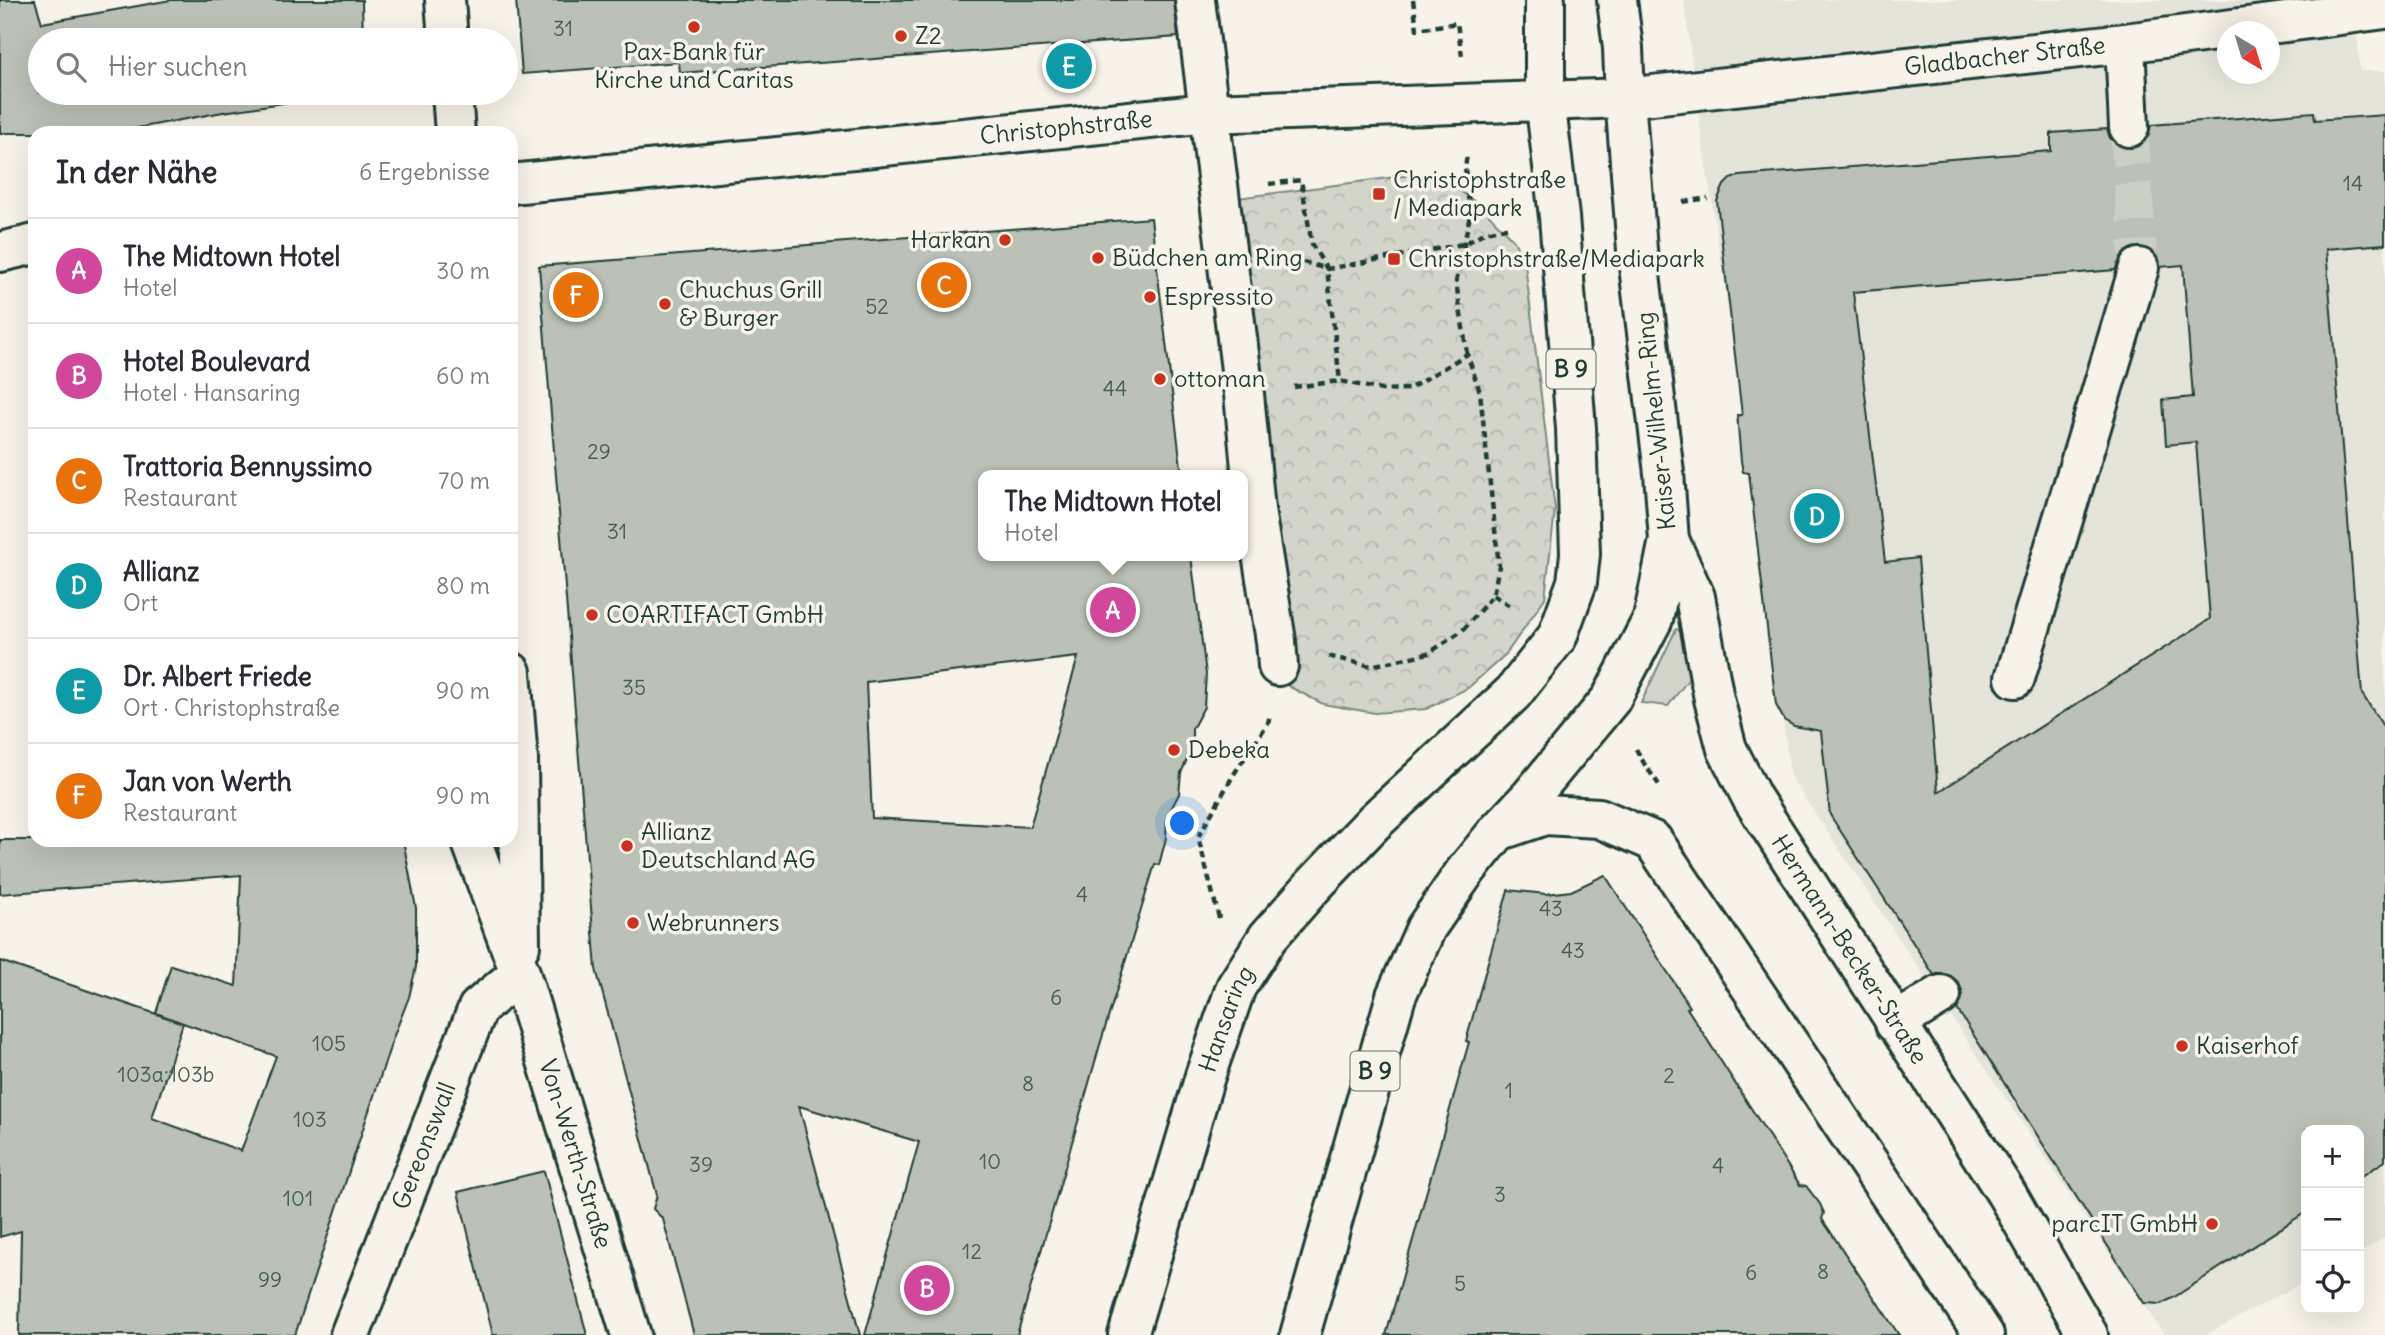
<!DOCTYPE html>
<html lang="de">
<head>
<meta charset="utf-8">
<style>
  :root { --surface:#fff; --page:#f2f2f3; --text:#2b2b33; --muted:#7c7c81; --line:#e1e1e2; --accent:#c8321e }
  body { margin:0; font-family:Delius,sans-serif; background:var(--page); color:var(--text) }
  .controls { position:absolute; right:21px; bottom:21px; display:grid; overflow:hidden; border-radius:14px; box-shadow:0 7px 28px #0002 }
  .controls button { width:63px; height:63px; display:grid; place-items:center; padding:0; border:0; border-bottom:2px solid var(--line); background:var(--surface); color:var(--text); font:35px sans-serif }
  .compass { position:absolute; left:2217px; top:21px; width:63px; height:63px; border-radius:50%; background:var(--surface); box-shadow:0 7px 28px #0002; rotate:142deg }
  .you { position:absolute; left:1183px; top:824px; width:24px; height:24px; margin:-18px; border:5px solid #fff; border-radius:50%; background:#1a73e8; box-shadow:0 0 0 10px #1a73e833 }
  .badge { display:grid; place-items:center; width:46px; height:46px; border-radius:50%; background:var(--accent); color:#fff; font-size:23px; font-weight:700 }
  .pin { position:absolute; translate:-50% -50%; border:4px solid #fff; box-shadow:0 2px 7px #0006 }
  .popup { position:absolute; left:978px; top:470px; width:270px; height:91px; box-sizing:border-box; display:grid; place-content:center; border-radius:14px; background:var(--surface); filter:drop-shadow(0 2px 5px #0005); font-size:23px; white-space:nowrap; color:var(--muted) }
  .popup b { font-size:26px; color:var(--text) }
  .popup::after { content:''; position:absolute; left:50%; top:100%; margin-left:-14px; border:14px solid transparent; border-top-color:var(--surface) }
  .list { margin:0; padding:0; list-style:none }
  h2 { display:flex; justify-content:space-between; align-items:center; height:91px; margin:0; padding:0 28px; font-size:30px }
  h2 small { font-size:23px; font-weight:400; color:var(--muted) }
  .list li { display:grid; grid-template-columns:46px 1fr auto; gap:21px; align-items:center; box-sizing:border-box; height:105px; padding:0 28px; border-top:2px solid var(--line) }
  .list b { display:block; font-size:26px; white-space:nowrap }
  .list p { margin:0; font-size:23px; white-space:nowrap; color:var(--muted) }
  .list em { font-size:23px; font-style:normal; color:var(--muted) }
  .icon { flex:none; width:38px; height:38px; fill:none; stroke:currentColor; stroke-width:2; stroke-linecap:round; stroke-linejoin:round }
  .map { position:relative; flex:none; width:2385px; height:1335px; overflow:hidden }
  .search { position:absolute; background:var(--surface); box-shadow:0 7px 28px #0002; left:28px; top:28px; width:490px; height:77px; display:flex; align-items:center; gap:18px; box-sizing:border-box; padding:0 24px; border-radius:38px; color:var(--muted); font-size:26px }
  .panel { position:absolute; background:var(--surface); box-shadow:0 7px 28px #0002; left:28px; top:126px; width:490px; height:721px; border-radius:21px }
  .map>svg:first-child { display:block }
  .built { fill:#e5e4d9; fill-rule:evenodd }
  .grass { fill:#d3d5ca; stroke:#79897f; stroke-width:2 }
  .park { fill:url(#park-crowns); stroke:#79897f; stroke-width:2 }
  .building { fill:#bbc1b6; stroke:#1f3d34; stroke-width:2; fill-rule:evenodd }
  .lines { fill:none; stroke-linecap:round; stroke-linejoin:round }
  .minor-tunnel { stroke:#cccfc4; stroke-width:38; stroke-dasharray:38 19; stroke-linecap:butt }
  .minor-casing { stroke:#1f3d34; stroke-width:44 }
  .major-casing { stroke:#1f3d34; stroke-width:44 }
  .path { stroke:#1f3d34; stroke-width:4.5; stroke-dasharray:7 5; stroke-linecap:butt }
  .minor { stroke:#f7f3e8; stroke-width:38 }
  .major { stroke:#f7f3e8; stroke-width:38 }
  .poi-dot { fill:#c8321e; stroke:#f7f3e8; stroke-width:2.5 }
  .labels { text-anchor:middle; stroke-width:7; stroke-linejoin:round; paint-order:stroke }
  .number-label { font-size:21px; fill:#465e54 }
  .shield { fill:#f7f3e8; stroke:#60746a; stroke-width:2 }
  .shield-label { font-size:23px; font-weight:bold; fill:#1f3d34 }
  .poi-label { font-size:24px; fill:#1f3d34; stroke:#f7f3e8; text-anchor:start }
  .street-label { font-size:24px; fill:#1f3d34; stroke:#f7f3e8 }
</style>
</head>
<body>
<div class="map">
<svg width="2385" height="1335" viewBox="0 0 2385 1335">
  <defs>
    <pattern id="park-crowns" width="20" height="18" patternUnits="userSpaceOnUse" patternTransform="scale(1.75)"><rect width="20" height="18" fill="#d3d5ca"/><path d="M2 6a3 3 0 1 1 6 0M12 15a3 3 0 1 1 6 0" fill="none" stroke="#b5b8ae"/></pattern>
  </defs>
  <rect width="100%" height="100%" fill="#f7f3e8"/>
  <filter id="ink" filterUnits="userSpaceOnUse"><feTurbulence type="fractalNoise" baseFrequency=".0143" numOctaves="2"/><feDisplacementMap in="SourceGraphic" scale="14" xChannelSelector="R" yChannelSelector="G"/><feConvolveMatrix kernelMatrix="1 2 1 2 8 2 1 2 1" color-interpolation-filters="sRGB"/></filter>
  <g filter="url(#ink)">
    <path class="built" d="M1684 0H2354L2360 71H2385V1238L2359 1253V1130H2306V1281L2205 1335H2164L1790 776 1747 432 1701 132ZM2228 32H2270V74H2228Z"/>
    <path class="grass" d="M1676 629C1694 636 1692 656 1694 672L1668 706 1641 703Z"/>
    <polygon class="park" points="1433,172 1481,206 1514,241 1525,264 1555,510 1545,598 1506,654 1468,688 1426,709 1375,713 1323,704 1288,686 1242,271 1237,198"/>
    <g class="building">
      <polygon points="0,0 35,0 42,23 171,0 362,0 363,40 40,40 40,93 351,93 223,112 111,133 0,133"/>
      <polygon points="516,0 1174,0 1178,37 680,73 679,62 522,74"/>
      <path d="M2314 112 2315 120 2385 115V244L2326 249 2362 694 2385 729V1161L2359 1178V1130H2306V1212L2173 1298 2161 1304 2144 1303 1957 1009 1963 995 1959 983 1951 976 1941 973 1934 975 1830 815 1821 731 1794 726 1784 720 1776 705 1749 473 1743 472 1741 461 1737 415H1742L1717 201 1724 185 1730 179 1739 176 2051 151V133L2107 129 2110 138 2118 146 2131 149 2140 146 2148 138 2151 125ZM2135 247H2145L2154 253 2160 267 2183 265 2193 397 2163 400 2166 445 2196 442 2210 619 1938 792 1918 558 1885 562 1853 292 2115 270 2124 253Z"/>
      <path d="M1151 218 1182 475H984V556H1191L1206 674 1204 707 1192 729V748L1181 773 1179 794 1167 817 1166 838 1159 865 1155 864 1099 1048 1017 1335H865L919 1142 799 1106 860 1335H694L663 1219 653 1209 657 1195 596 969 539 266ZM1078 657 1030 827 872 818 866 682Z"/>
      <path d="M0 840H403L416 908V967L409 997 393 1038 295 1335H19L21 1231 0 1237V961L183 1023 156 1013 171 965 236 986 241 875 0 894ZM183 1023 276 1056 241 1151 152 1118Z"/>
      <polygon points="1605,875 1690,1007 1687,1008 1800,1185 1806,1186 1820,1204 1824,1213 1822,1219 1899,1335 1386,1335 1469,1042 1466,1041 1508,890 1546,894 1571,891"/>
      <polygon points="544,1171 587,1335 493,1335 458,1192"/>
    </g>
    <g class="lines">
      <polyline class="minor-tunnel" points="2129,127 2139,268"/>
      <g class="minor-casing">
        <g id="minor">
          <polyline points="445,0 448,40"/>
          <polyline points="1195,0 1244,394 1255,510 1276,641 1278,666"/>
          <polyline points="2125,43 2129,127"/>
          <polyline points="452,93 455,133"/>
          <path id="s1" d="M511 184 1208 113 1625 98 2125 43 2385 9"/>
          <polyline points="0,252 35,244"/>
          <path id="s2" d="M1669 540 1695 597 1714 699 1727 749 1752 798 2006 1193 2088 1335"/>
          <polyline points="511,672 518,760 520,946"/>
          <polyline points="2015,678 2139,268"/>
          <polyline points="1498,831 1545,815 1599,818 1653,841 1984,1335"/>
          <path id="s3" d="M471 840 520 973 631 1335"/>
          <polyline points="1895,1023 1941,995"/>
          <path id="s4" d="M350 1335 478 1008 520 973"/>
        </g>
      </g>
      <g class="major-casing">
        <g id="major">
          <path id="s5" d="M1128 1335 1205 1076 1236 987 1268 937 1312 887 1374 822 1513 693 1557 637 1577 582 1580 554 1576 428 1559 217 1545 99V0"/>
          <polyline points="1300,1335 1396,996 1426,928 1464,873 1498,831 1531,796 1611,699 1653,619 1669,540 1664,473 1637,250 1625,98 1623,48 1617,0"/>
        </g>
      </g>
      <g class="path">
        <polyline points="1413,0 1417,29 1457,23 1462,56"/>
        <polyline points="1269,184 1301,180 1312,245 1327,269 1340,381"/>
        <polyline points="1683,202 1708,198"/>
        <polyline points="1279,261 1300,261 1327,269 1464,244 1485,232 1511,227"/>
        <polyline points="1467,354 1456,282 1470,215 1465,168 1467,154"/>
        <polyline points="1294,387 1340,381 1382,390 1409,389 1467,354 1480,392 1499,566 1493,595 1463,630 1429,653 1371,666 1327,656"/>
        <polyline points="1493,595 1513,608"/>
        <polyline points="1636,749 1645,765 1662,789"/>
        <polyline points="1219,918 1198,837 1234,774 1268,723 1270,715"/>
      </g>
      <use href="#minor" class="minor"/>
      <use href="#major" class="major"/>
    </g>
  </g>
  <g class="poi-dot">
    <circle cx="694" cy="27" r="7"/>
    <circle cx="901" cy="36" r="7"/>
    <rect x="1372" y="187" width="14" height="14" rx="3.5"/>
    <circle cx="1005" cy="240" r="7"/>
    <circle cx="1098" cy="258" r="7"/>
    <rect x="1387" y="252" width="14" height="14" rx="3.5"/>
    <circle cx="1150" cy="297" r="7"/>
    <circle cx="665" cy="304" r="7"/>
    <circle cx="1160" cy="379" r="7"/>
    <circle cx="592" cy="615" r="7"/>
    <circle cx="1174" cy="750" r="7"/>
    <circle cx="627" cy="846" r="7"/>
    <circle cx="633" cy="923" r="7"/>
    <circle cx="2182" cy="1046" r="7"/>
    <circle cx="2212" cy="1224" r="7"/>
  </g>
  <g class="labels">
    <g class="number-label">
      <text x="563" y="36">31</text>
      <text x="2353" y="191">14</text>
      <text x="877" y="314">52</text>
      <text x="1115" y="396">44</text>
      <text x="599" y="459">29</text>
      <text x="617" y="539">31</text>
      <text x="634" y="695">35</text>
      <text x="1082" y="902">4</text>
      <text x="1551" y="916">43</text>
      <text x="1573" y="958">43</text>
      <text x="1056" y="1005">6</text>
      <text x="329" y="1051">105</text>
      <text x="166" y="1082">103a;103b</text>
      <text x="1669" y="1083">2</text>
      <text x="1028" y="1091">8</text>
      <text x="1509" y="1098">1</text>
      <text x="310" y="1127">103</text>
      <text x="990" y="1169">10</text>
      <text x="701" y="1172">39</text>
      <text x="1718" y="1173">4</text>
      <text x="1500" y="1202">3</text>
      <text x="298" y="1206">101</text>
      <text x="972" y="1259">12</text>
      <text x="1823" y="1279">8</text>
      <text x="1751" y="1280">6</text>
      <text x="270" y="1287">99</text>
      <text x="1460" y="1291">5</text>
    </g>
    <g class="shield">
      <rect x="1546.5" y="349.5" width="49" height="39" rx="5"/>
      <rect x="1350.5" y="1051.5" width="49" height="39" rx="5"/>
    </g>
    <g class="shield-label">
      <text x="1571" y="377">B 9</text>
      <text x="1375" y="1079">B 9</text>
    </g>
    <g class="poi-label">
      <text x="915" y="44">Z2</text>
      <text x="694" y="60" text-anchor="middle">Pax-Bank für<tspan x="694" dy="28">Kirche und Caritas</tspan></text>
      <text x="1393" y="188">Christophstraße<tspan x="1393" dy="28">/ Mediapark</tspan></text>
      <text x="991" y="248" text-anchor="end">Harkan</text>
      <text x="1112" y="266">Büdchen am Ring</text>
      <text x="1408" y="267">Christophstraße/Mediapark</text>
      <text x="679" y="298">Chuchus Grill<tspan x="679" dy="28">&amp; Burger</tspan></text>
      <text x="1164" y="305">Espressito</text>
      <text x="1174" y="387">ottoman</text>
      <text x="606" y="623">COARTIFACT GmbH</text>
      <text x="1188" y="758">Debeka</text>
      <text x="641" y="840">Allianz<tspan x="641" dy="28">Deutschland AG</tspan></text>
      <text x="647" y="931">Webrunners</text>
      <text x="2196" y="1054">Kaiserhof</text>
      <text x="2198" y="1232" text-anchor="end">parcIT GmbH</text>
    </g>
    <g class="street-label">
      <text dy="8" stroke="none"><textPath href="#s1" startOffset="1500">Gladbacher Straße</textPath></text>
      <text dy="8" stroke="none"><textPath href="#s1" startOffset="558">Christophstraße</textPath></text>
      <text transform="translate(1656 421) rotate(-96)" y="8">Kaiser-Wilhelm-Ring</text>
      <text dy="8" stroke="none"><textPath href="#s2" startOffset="453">Hermann-Becker-Straße</textPath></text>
      <text dy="8" stroke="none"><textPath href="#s5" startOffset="331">Hansaring</textPath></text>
      <text dy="8" stroke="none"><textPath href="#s4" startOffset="203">Gereonswall</textPath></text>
      <text dy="8" stroke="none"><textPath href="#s3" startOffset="331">Von-Werth-Straße</textPath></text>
    </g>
  </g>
</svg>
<div class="controls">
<button>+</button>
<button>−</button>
<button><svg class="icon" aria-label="locate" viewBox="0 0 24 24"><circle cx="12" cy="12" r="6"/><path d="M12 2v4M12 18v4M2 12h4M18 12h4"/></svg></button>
</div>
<svg class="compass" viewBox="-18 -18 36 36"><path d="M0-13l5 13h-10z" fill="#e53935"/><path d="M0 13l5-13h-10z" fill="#7c7c81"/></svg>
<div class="you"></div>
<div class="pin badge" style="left:1113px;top:610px;background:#d1479c">A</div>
<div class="popup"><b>The Midtown Hotel</b>Hotel</div>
<div class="pin badge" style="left:927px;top:1288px;background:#d1479c">B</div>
<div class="pin badge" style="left:944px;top:285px;background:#e8710a">C</div>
<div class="pin badge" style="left:1817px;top:516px;background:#0f9aa8">D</div>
<div class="pin badge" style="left:1069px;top:66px;background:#0f9aa8">E</div>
<div class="pin badge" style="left:576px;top:295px;background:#e8710a">F</div>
<div class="search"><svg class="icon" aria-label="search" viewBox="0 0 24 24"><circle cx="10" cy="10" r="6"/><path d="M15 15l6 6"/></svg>Hier suchen</div>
<section class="panel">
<h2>In der Nähe<small>6 Ergebnisse</small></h2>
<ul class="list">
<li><span class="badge" style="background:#d1479c">A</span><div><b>The Midtown Hotel</b><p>Hotel</p></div><em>30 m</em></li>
<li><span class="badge" style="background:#d1479c">B</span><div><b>Hotel Boulevard</b><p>Hotel · Hansaring</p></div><em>60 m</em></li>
<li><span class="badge" style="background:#e8710a">C</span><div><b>Trattoria Bennyssimo</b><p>Restaurant</p></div><em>70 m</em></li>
<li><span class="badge" style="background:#0f9aa8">D</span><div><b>Allianz</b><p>Ort</p></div><em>80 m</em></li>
<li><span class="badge" style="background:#0f9aa8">E</span><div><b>Dr. Albert Friede</b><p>Ort · Christophstraße</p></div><em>90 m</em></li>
<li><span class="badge" style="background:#e8710a">F</span><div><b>Jan von Werth</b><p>Restaurant</p></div><em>90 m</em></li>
</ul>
</section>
</div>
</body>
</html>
